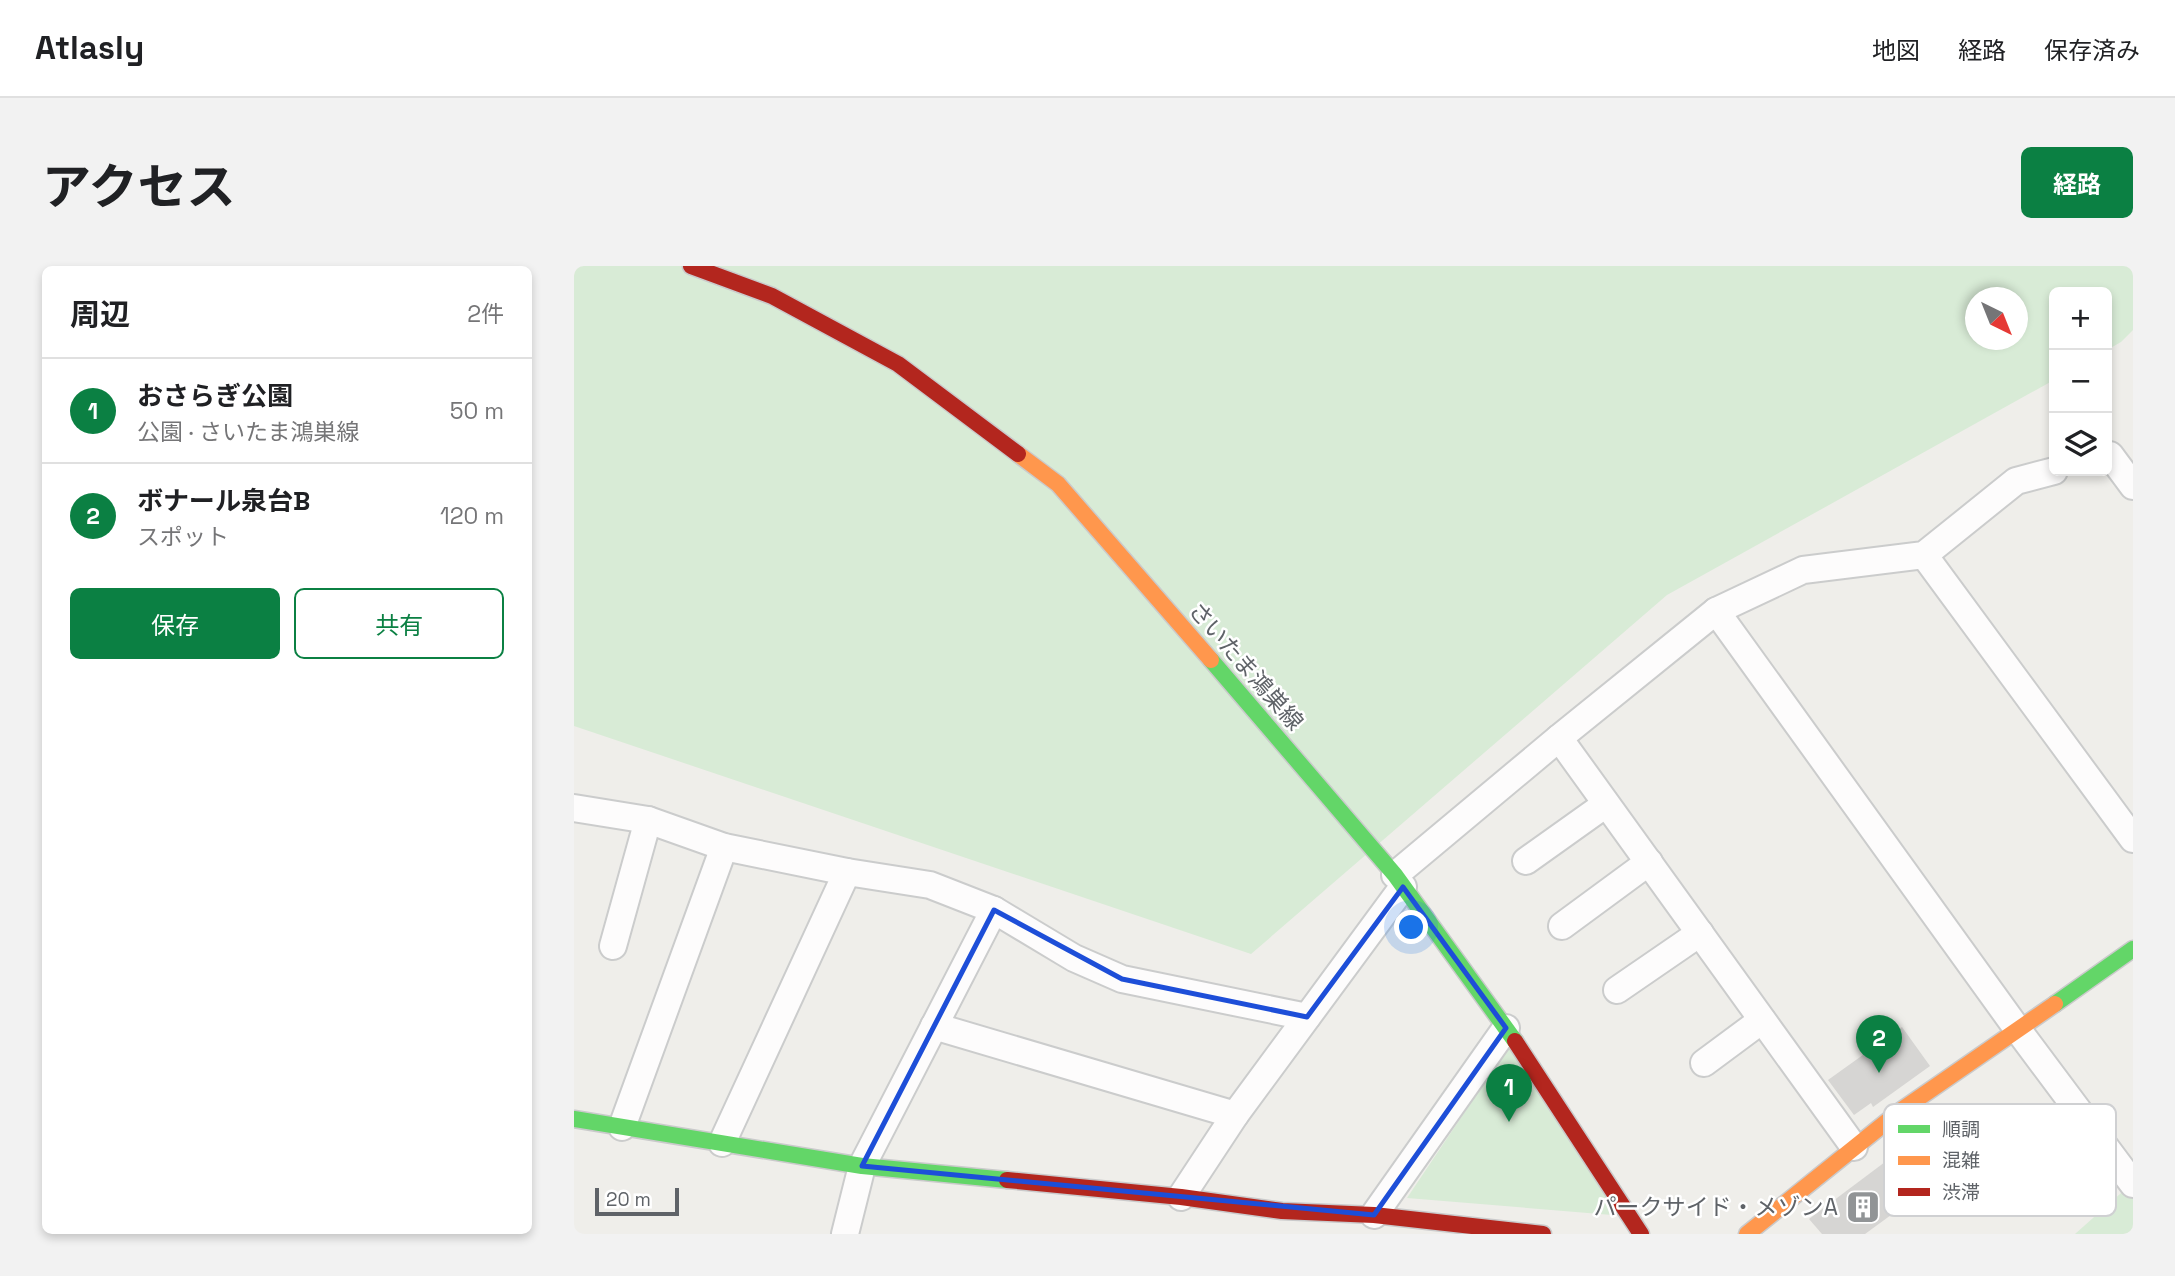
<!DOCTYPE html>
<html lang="ja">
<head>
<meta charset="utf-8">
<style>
  :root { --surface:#fff; --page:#f2f2f2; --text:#202124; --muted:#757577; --line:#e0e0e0; --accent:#0b8043 }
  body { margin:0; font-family:"Space Grotesk","Noto Sans JP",sans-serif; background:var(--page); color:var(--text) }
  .controls { position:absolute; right:21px; top:21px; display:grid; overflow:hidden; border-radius:10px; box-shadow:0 4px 10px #0003 }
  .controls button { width:63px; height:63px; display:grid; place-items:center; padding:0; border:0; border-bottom:2px solid var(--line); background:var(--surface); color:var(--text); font:35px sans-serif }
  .compass { position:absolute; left:1391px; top:21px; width:63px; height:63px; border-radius:50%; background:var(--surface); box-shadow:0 4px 10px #0003; rotate:137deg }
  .scale { position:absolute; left:21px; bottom:18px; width:84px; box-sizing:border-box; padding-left:7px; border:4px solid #5f6368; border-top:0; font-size:19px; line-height:24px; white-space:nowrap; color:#5f6368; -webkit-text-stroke:5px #fff; paint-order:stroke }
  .you { position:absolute; left:838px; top:662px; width:24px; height:24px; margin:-18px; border:5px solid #fff; border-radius:50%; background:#1a73e8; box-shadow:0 0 0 10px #1a73e833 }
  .badge { display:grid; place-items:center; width:46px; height:46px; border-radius:50%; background:var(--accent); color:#fff; font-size:23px; font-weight:700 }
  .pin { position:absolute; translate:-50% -58px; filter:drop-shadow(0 2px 4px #0008) }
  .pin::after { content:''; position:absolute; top:37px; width:24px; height:21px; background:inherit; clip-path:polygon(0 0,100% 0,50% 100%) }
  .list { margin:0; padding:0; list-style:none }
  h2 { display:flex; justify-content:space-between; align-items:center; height:91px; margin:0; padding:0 28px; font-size:30px }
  h2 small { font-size:23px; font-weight:400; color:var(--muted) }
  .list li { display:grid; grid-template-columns:46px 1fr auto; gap:21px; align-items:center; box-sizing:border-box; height:105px; padding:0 28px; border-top:2px solid var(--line) }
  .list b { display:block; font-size:26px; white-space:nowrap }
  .list p { margin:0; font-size:23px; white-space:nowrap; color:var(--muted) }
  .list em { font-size:23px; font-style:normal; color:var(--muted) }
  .actions { display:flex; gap:14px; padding:21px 28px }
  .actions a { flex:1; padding:16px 0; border:2px solid var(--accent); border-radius:10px; text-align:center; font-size:24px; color:var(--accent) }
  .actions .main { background:var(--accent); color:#fff }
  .icon { flex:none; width:38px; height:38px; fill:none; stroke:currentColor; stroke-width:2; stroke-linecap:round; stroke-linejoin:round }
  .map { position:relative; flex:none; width:1559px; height:968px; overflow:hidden; border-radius:10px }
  header { display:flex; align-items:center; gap:42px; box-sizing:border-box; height:98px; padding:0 35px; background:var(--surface); border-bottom:2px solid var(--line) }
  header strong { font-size:33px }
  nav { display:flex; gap:38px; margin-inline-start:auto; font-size:24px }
  .intro { display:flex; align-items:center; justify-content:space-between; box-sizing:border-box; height:168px; padding:0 42px }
  h1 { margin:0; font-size:49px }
  .button { padding:18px 32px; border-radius:10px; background:var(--accent); color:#fff; font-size:24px; font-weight:700 }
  main { display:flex; gap:42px; padding:0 42px }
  aside { flex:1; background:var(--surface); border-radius:10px; box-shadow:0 4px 10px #0003 }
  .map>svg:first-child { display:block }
  .green { fill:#d8ebd6; fill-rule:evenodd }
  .building { fill:#d6d5d3 }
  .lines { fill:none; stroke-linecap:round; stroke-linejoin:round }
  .street-casing { stroke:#cbcccc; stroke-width:30 }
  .fast-casing { stroke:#cacacb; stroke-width:19 }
  .slow-casing { stroke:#cacacb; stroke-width:19 }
  .jam-casing { stroke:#cacacb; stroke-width:19 }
  .street { stroke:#fdfcfc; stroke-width:26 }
  .fast { stroke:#63d668; stroke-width:16 }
  .slow { stroke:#ff974d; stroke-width:16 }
  .jam { stroke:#b3261e; stroke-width:16 }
  .marked { fill:none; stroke:#1d4ed8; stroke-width:5; stroke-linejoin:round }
  .labels { text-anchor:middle; stroke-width:5; stroke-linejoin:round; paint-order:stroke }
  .street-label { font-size:23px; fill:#5f6368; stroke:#fff }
  .poi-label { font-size:23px; fill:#5f6368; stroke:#fff; text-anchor:end }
  .key { fill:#fff; stroke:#cfd0d2; stroke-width:2 }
  .key-label { font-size:19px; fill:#5f6368 }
</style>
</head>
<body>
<header>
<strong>Atlasly</strong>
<nav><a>地図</a><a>経路</a><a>保存済み</a></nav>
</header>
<div class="intro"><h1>アクセス</h1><a class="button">経路</a></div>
<main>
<aside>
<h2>周辺<small>2件</small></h2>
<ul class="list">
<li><span class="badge">1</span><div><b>おさらぎ公園</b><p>公園 · さいたま鴻巣線</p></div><em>50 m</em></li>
<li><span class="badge">2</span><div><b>ボナール泉台B</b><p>スポット</p></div><em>120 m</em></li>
</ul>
<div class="actions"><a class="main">保存</a><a>共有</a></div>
</aside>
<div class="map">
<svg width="1559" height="968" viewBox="0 0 1559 968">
  <rect width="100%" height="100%" fill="#efeeea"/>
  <g class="green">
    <path d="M0 0H1559V64L1547 76 1533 84V26H1480V114L1093 329 677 688 0 460ZM1402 32H1444V74H1402Z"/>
    <polygon points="935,780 1050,950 833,932"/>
    <polygon points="1555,920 1559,924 1559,968 1501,968"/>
  </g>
  <g class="building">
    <polygon points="1328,761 1356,800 1299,841 1297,837 1280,849 1254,814"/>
    <polygon points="1315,893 1343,930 1291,968 1248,968 1235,953"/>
  </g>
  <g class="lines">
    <g class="street-casing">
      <g id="street">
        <polyline points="1536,189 1559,220"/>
        <polyline points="1350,289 1559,573"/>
        <polyline points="1142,345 1444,764 1559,918"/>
        <polyline points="985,472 1280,881"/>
        <polyline points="0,542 74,554 150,581 273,606 356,619 420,644 500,692 548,713 733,751"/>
        <polyline points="952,595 1032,538"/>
        <polyline points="821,609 985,472 1142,345 1229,304 1350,289 1442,215 1480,205"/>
        <polyline points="988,660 1075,596"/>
        <polyline points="39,680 74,554"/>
        <polyline points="1043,724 1126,667"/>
        <polyline points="360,760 661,849"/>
        <polyline points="1130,797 1188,754"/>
        <polyline points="48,861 150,581"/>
        <polyline points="148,877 273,606"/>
        <polyline points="607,931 661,849 829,621"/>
        <polyline points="800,949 932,762"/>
        <polyline points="271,968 288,900 420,644"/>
      </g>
    </g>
    <g class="fast-casing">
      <g id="fast">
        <polyline points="637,394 821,609 941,775"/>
        <polyline points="1481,738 1559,683"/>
        <polyline points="0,853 288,900 433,914"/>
      </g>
    </g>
    <g class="slow-casing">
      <g id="slow">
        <polyline points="444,188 484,218 637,394"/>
        <polyline points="1173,968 1326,845 1481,738"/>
      </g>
    </g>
    <g class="jam-casing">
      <g id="jam">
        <polyline points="117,0 198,30 324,98 444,188"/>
        <polyline points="941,775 1067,968"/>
        <polyline points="433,914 607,931 708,945 800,949 969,968"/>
      </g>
    </g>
    <use href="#street" class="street"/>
    <use href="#fast" class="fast"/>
    <use href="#slow" class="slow"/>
    <use href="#jam" class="jam"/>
  </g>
  <path class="marked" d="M829 621 932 762 800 949 288 900 420 644 548 713 733 751Z"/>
  <defs>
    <g id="building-square" transform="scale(1.75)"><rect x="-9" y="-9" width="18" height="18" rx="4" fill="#919496" stroke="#fff"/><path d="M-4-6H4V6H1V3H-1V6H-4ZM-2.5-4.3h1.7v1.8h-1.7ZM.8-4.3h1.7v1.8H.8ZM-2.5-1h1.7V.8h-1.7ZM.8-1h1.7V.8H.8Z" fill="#fff"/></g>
  </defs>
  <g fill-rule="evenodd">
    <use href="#building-square" x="1289" y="941"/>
  </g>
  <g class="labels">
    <g class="street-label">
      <text transform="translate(672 400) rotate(49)" y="8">さいたま鴻巣線</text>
    </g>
    <g class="poi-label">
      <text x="1264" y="949">パークサイド・メゾンA</text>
    </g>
  </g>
  <rect x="1310" y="838" width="232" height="112" rx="10" class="key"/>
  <rect x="1324" y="859" width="32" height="8" fill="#63d668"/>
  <rect x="1324" y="890" width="32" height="9" fill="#ff974d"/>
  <rect x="1324" y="922" width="32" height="8" fill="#b3261e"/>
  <g class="key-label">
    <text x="1368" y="870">順調</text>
    <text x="1368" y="901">混雑</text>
    <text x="1368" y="933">渋滞</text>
  </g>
</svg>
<div class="controls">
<button>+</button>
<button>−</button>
<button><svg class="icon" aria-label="layers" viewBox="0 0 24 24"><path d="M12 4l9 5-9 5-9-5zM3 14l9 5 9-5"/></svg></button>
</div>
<svg class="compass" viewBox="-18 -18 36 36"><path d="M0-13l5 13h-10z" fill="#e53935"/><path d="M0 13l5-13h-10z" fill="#757577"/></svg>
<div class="scale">20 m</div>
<div class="you"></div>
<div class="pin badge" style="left:935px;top:856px">1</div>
<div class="pin badge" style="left:1305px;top:807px">2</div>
</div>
</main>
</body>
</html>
